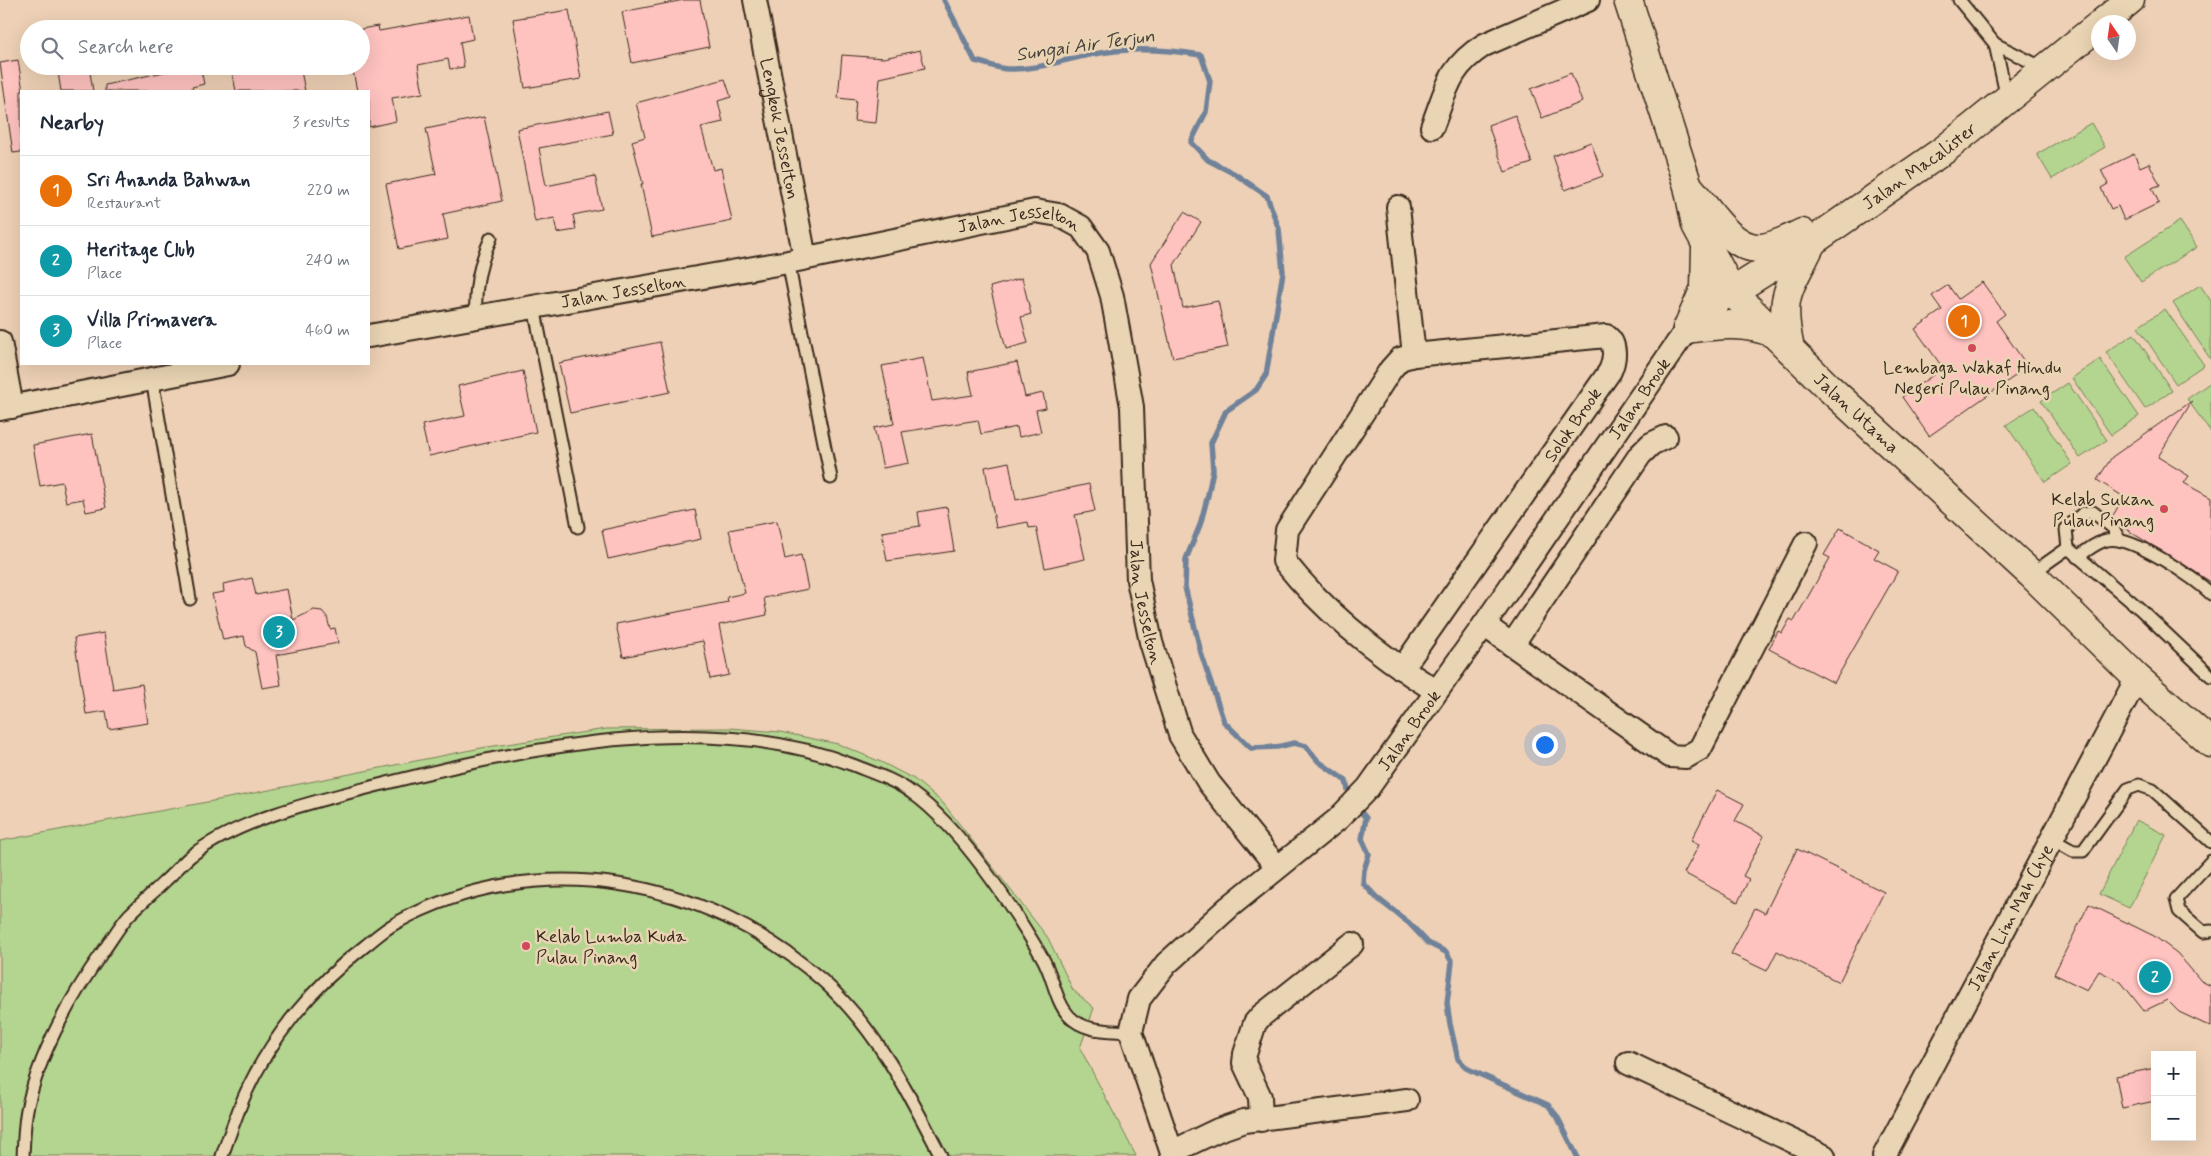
<!DOCTYPE html>
<html lang="en">
<head>
<meta charset="utf-8">
<style>
  :root { --surface:#fff; --page:#f2f2f3; --text:#1f2937; --muted:#747a83; --line:#e0e1e3; --accent:#d93025 }
  body { margin:0; font-family:Mynerve,sans-serif; background:var(--page); color:var(--text) }
  .controls { position:absolute; right:15px; bottom:15px; display:grid; overflow:hidden; border-radius:0px; box-shadow:0 5px 20px #0002 }
  .controls button { width:45px; height:45px; display:grid; place-items:center; padding:0; border:0; border-bottom:1px solid var(--line); background:var(--surface); color:var(--text); font:25px sans-serif }
  .compass { position:absolute; left:2091px; top:15px; width:45px; height:45px; border-radius:50%; background:var(--surface); box-shadow:0 5px 20px #0002; rotate:347deg }
  .you { position:absolute; left:1544px; top:744px; width:18px; height:18px; margin:-12px; border:4px solid #fff; border-radius:50%; background:#1a73e8; box-shadow:0 0 0 8px #1a73e833 }
  .badge { display:grid; place-items:center; width:32px; height:32px; border-radius:50%; background:var(--accent); color:#fff; font-size:16px; font-weight:700 }
  .pin { position:absolute; translate:-50% -50%; border:2px solid #fff; box-shadow:0 1px 5px #0006 }
  .list { margin:0; padding:0; list-style:none }
  h2 { display:flex; justify-content:space-between; align-items:center; height:65px; margin:0; padding:0 20px; font-size:21px }
  h2 small { font-size:16px; font-weight:400; color:var(--muted) }
  .list li { display:grid; grid-template-columns:32px 1fr auto; gap:15px; align-items:center; box-sizing:border-box; height:70px; padding:0 20px; border-top:1px solid var(--line) }
  .list b { display:block; font-size:19px; white-space:nowrap }
  .list p { margin:0; font-size:16px; white-space:nowrap; color:var(--muted) }
  .list em { font-size:16px; font-style:normal; color:var(--muted) }
  .icon { flex:none; width:28px; height:28px; fill:none; stroke:currentColor; stroke-width:2; stroke-linecap:round; stroke-linejoin:round }
  .map { position:relative; flex:none; width:2211px; height:1156px; overflow:hidden }
  .search { position:absolute; background:var(--surface); box-shadow:0 5px 20px #0002; left:20px; top:20px; width:350px; height:55px; display:flex; align-items:center; gap:12px; box-sizing:border-box; padding:0 18px; border-radius:28px; color:var(--muted); font-size:19px }
  .panel { position:absolute; background:var(--surface); box-shadow:0 5px 20px #0002; left:20px; top:90px; width:350px; height:275px; border-radius:0px }
  .map>svg:first-child { display:block }
  .green { fill:#b3d590; stroke:#778057 }
  .lines { fill:none; stroke-linecap:round; stroke-linejoin:round }
  .stream { stroke:#6f8299; stroke-width:5.5 }
  .building { fill:#fec2bf; stroke:#3b2a1e }
  .lane-casing { stroke:#3b2a1e; stroke-width:15 }
  .street-casing { stroke:#3b2a1e; stroke-width:26 }
  .primary-casing { stroke:#3b2a1e; stroke-width:31 }
  .lane { stroke:#e9d4b3; stroke-width:11 }
  .street { stroke:#e9d4b3; stroke-width:22 }
  .primary { stroke:#e9d4b3; stroke-width:28 }
  .poi-dot { fill:#d1495b; stroke:#e9d4b3; stroke-width:2 }
  .labels { text-anchor:middle; stroke-width:5; stroke-linejoin:round; paint-order:stroke }
  .street-label { font-size:18px; fill:#3b2a1e; stroke:#e9d4b3 }
  .poi-label { font-size:18px; fill:#3b2a1e; stroke:#e9d4b3 }
  .water-label { font-size:19px; font-style:italic; fill:#48403d; stroke:#e9d4b3 }
</style>
</head>
<body>
<div class="map">
<svg width="2211" height="1156" viewBox="0 0 2211 1156">
  <rect width="100%" height="100%" fill="#edd0b5"/>
  <filter id="ink" filterUnits="userSpaceOnUse"><feTurbulence type="fractalNoise" baseFrequency=".02" numOctaves="2"/><feDisplacementMap in="SourceGraphic" scale="10" xChannelSelector="R" yChannelSelector="G"/><feConvolveMatrix kernelMatrix="1 2 1 2 8 2 1 2 1" color-interpolation-filters="sRGB"/></filter>
  <g filter="url(#ink)">
    <g class="green">
      <polygon points="2091,123 2105,147 2052,179 2037,154"/>
      <polygon points="2180,221 2197,247 2141,282 2124,257"/>
      <polygon points="2200,285 2211,301 2211,360 2173,303"/>
      <polygon points="2165,309 2204,365 2176,384 2138,327"/>
      <polygon points="2134,334 2172,391 2145,409 2106,352"/>
      <polygon points="2100,359 2139,416 2111,435 2072,378"/>
      <polygon points="2211,382 2211,432 2187,399"/>
      <polygon points="2068,383 2107,440 2080,458 2041,401"/>
      <polygon points="2034,407 2072,464 2045,482 2006,425"/>
      <polygon points="729,728 780,732 838,744 881,762 914,779 943,803 1048,938 1073,990 1094,1008 1080,1048 1136,1156 0,1156 0,841 239,796 481,748 606,729"/>
      <polygon points="2136,820 2166,835 2129,908 2099,894"/>
    </g>
    <g class="lines">
      <g class="stream">
        <path d="M944 0 975 61C985 63 998 69 1008 69 1038 70 1066 59 1094 54 1130 47 1165 49 1201 55L1210 81 1206 112 1191 142 1208 160 1235 174 1267 196 1279 229 1283 272 1266 375 1256 390 1226 411 1211 443 1213 470 1208 495 1200 525 1186 559 1185 587 1201 653 1224 722 1251 748 1277 747 1294 743 1306 746 1318 761 1346 781 1350 799"/>
        <polyline points="1356,806 1366,818 1362,839 1369,854 1364,870 1363,883 1377,898 1409,923 1428,943 1446,952 1452,962 1447,1003 1450,1024 1458,1059 1468,1069 1548,1105 1557,1116 1577,1156"/>
      </g>
    </g>
    <g class="building">
      <polygon points="684,0 700,0 709,47 632,63 622,12"/>
      <polygon points="569,10 581,79 525,88 513,19"/>
      <polygon points="469,15 473,39 460,42 464,67 450,69 448,59 418,65 423,93 392,98 396,121 369,127 369,91 357,91 352,66 361,66 361,29 378,26 379,31"/>
      <polygon points="920,50 925,68 880,78 876,123 854,121 856,100 838,98 842,55 884,58"/>
      <polygon points="18,60 23,91 21,91 21,152 13,153 0,63"/>
      <polygon points="57,66 89,66 93,91 61,91"/>
      <polygon points="191,66 200,66 204,84 192,87 193,91 105,91 105,85"/>
      <polygon points="231,66 300,66 305,91 236,91"/>
      <polygon points="1571,73 1582,102 1542,118 1531,89"/>
      <polygon points="725,79 731,97 718,101 723,122 701,127 713,170 721,168 732,221 652,237 641,184 643,184 632,141 645,137 636,103"/>
      <polygon points="608,111 613,134 539,148 546,186 595,176 602,209 573,215 576,230 557,233 554,218 535,222 517,129"/>
      <polygon points="1515,115 1532,163 1505,172 1488,125"/>
      <polygon points="484,117 502,201 443,214 448,239 399,249 386,184 436,174 426,129"/>
      <polygon points="1591,142 1603,176 1565,190 1553,156"/>
      <polygon points="2134,154 2140,167 2149,163 2160,185 2152,188 2159,203 2124,220 2118,206 2111,209 2101,188 2108,184 2101,170"/>
      <polygon points="1184,212 1201,222 1174,265 1183,308 1218,301 1228,347 1173,358 1151,263"/>
      <polygon points="1022,278 1031,314 1021,317 1028,343 1006,349 990,287"/>
      <polygon points="1982,282 2005,314 1996,321 2028,367 1929,436 1902,397 1943,368 1915,329 1942,310 1932,296 1948,285 1958,299"/>
      <polygon points="660,342 670,392 570,413 559,363"/>
      <polygon points="923,358 932,401 973,395 968,372 1017,362 1025,397 1043,393 1046,408 1036,410 1041,432 1019,437 1017,427 981,434 978,420 902,432 909,463 883,468 874,428 894,424 882,366"/>
      <polygon points="523,371 536,432 429,456 422,425 465,416 458,386"/>
      <polygon points="2192,401 2158,457 2189,476 2184,483 2211,498 2211,582 2121,526 2112,517 2124,497 2097,480 2112,457"/>
      <polygon points="92,434 106,508 86,512 83,499 66,502 62,482 40,486 33,445"/>
      <polygon points="1009,462 1016,500 1089,484 1095,511 1075,515 1085,559 1045,568 1036,527 1029,528 1028,522 996,528 985,467"/>
      <polygon points="947,507 954,551 887,561 882,532 920,526 918,512"/>
      <polygon points="695,510 701,539 608,559 602,530"/>
      <polygon points="777,521 785,559 801,555 808,589 764,598 767,615 719,625 729,675 710,679 703,641 623,657 616,624 728,602 727,597 745,593 729,530"/>
      <polygon points="1840,528 1879,550 1874,558 1898,571 1834,683 1769,649 1778,631 1782,633 1790,619 1794,621 1830,558 1824,555"/>
      <polygon points="252,578 256,595 287,589 293,620 314,610 322,611 327,617 330,629 335,628 338,643 276,655 281,685 262,688 255,652 246,646 244,636 223,640 212,594 224,592 223,584"/>
      <polygon points="104,633 113,689 142,684 148,723 109,729 106,711 86,714 74,638"/>
      <polygon points="1717,790 1744,804 1735,821 1764,836 1743,876 1749,879 1738,902 1684,873 1699,845 1691,841"/>
      <polygon points="1797,849 1884,892 1839,982 1777,951 1767,971 1731,954 1755,908 1765,913"/>
      <polygon points="2089,904 2154,936 2177,953 2201,981 2211,986 2211,1027 2179,1012 2167,1000 2144,1011 2121,982 2099,971 2087,990 2054,974"/>
      <polygon points="2155,1068 2155,1101 2122,1108 2116,1076"/>
    </g>
    <g class="lines">
      <g class="lane-casing">
        <g id="lane">
          <polyline points="1959,0 1995,44 2007,99"/>
          <polyline points="1995,44 2043,68"/>
          <polyline points="788,262 831,478"/>
          <polyline points="534,307 578,527"/>
          <path d="M476 317C474 289 479 264 491 238"/>
          <polyline points="152,379 190,599"/>
          <polyline points="2119,539 2113,528 2093,512 2083,513 2066,529 2068,548 2140,609 2211,676"/>
          <path d="M2077 557C2087 551 2096 542 2107 540 2131 535 2194 577 2211 594"/>
          <polyline points="2031,574 2068,548"/>
          <polyline points="2052,839 2073,851 2083,851 2128,789 2139,785 2153,790 2211,842"/>
          <polyline points="2211,861 2176,899 2179,911 2203,932 2211,931"/>
          <path d="M23 1156C24 1140 24 1121 28 1105 41 1049 70 998 104 950 112 939 120 925 129 915 141 903 154 892 166 880 175 872 183 862 192 855 242 818 316 801 375 786 523 749 705 707 853 765 873 773 895 780 912 793 960 827 1012 906 1042 957 1053 975 1055 1001 1069 1016 1085 1033 1109 1030 1131 1032"/>
          <path d="M222 1156C229 1136 236 1116 244 1097 270 1038 314 985 365 946 375 938 385 929 396 923 536 846 704 877 822 980 876 1028 908 1092 941 1156"/>
        </g>
      </g>
      <g class="street-casing">
        <g id="street">
          <path id="s1" d="M755 0 805 258"/>
          <path d="M1432 127C1447 89 1448 68 1484 45L1588 0"/>
          <polyline points="1398,207 1414,355"/>
          <path id="s2" d="M369 336 788 262 1035 211 1059 215 1081 227 1098 251 1112 296 1132 407 1138 580 1151 642 1180 735 1209 783 1277 867"/>
          <polyline points="0,342 12,407"/>
          <polyline points="0,409 228,364"/>
          <polyline points="1484,625 1670,756 1686,757 1700,749 1806,543"/>
          <polyline points="1512,645 1640,455 1651,444 1666,437"/>
          <path id="s3" d="M1402 669 1610 371C1615 360 1617 344 1606 336L1414 355 1400 359 1391 369 1287 530 1284 561C1325 613 1380 656 1436 691"/>
          <polyline points="1628,1063 1824,1156"/>
          <polyline points="1261,1120 1260,1097 1244,1063 1245,1054 1255,1023 1261,1016 1352,944"/>
          <polyline points="1172,1152 1218,1130 1244,1121 1407,1100"/>
          <path id="s4" d="M1173 1156 1131 1032 1139 999 1166 964 1229 907 1338 819 1368 788 1484 625 1687 329 1732 292"/>
          <path id="s5" d="M1884 1156 2137 678"/>
        </g>
      </g>
      <g class="primary-casing">
        <g id="primary">
          <path id="s6" d="M1628 0 1688 186 1696 225 1732 292 1828 387 2031 574 2137 678 2211 743"/>
          <polyline points="2103,22 2130,0"/>
          <path d="M1689 187C1707 207 1731 251 1762 248 1776 246 1789 239 1802 233"/>
          <path id="s7" d="M1732 292 1813 241 1944 150 2098 26"/>
          <path d="M1687 329C1716 325 1747 321 1775 334"/>
          <polyline points="1687,329 1705,288 1706,247"/>
          <path d="M1790 349C1778 292 1789 291 1812 242"/>
        </g>
      </g>
      <use href="#lane" class="lane"/>
      <use href="#street" class="street"/>
      <use href="#primary" class="primary"/>
    </g>
  </g>
  <g class="poi-dot">
    <circle cx="1972" cy="348" r="5"/>
    <circle cx="2164" cy="509" r="5"/>
    <circle cx="526" cy="946" r="5"/>
  </g>
  <g class="labels">
    <g class="street-label">
      <text dy="6" stroke="none"><textPath href="#s1" startOffset="131">Lengkok Jesselton</textPath></text>
      <text dy="6" stroke="none"><textPath href="#s7" startOffset="226">Jalan Macalister</textPath></text>
      <text dy="6" stroke="none"><textPath href="#s2" startOffset="662">Jalan Jesselton</textPath></text>
      <text dy="6" stroke="none"><textPath href="#s2" startOffset="258">Jalan Jesselton</textPath></text>
      <text dy="6" stroke="none"><textPath href="#s4" startOffset="952">Jalan Brook</textPath></text>
      <text dy="6" stroke="none"><textPath href="#s6" startOffset="485">Jalan Utama</textPath></text>
      <text dy="6" stroke="none"><textPath href="#s3" startOffset="298">Solok Brook</textPath></text>
      <text dy="6" stroke="none"><textPath href="#s2" startOffset="1112">Jalan Jesselton</textPath></text>
      <text dy="6" stroke="none"><textPath href="#s4" startOffset="548">Jalan Brook</textPath></text>
      <text dy="6" stroke="none"><textPath href="#s5" startOffset="270">Jalan Lim Mah Chye</textPath></text>
    </g>
    <g class="poi-label">
      <text x="1972" y="373">Lembaga Wakaf Hindu<tspan x="1972" dy="21">Negeri Pulau Pinang</tspan></text>
      <text x="2154" y="505" text-anchor="end">Kelab Sukan<tspan x="2154" dy="21">Pulau Pinang</tspan></text>
      <text x="536" y="942" text-anchor="start">Kelab Lumba Kuda<tspan x="536" dy="21">Pulau Pinang</tspan></text>
    </g>
    <g class="water-label">
      <text transform="translate(1085 44) rotate(-8)" y="7">Sungai Air Terjun</text>
    </g>
  </g>
</svg>
<div class="controls">
<button>+</button>
<button>−</button>
</div>
<svg class="compass" viewBox="-18 -18 36 36"><path d="M0-13l5 13h-10z" fill="#e53935"/><path d="M0 13l5-13h-10z" fill="#747a83"/></svg>
<div class="you"></div>
<div class="pin badge" style="left:1964px;top:321px;background:#e8710a">1</div>
<div class="pin badge" style="left:2155px;top:977px;background:#0f9aa8">2</div>
<div class="pin badge" style="left:279px;top:632px;background:#0f9aa8">3</div>
<div class="search"><svg class="icon" aria-label="search" viewBox="0 0 24 24"><circle cx="10" cy="10" r="6"/><path d="M15 15l6 6"/></svg>Search here</div>
<section class="panel">
<h2>Nearby<small>3 results</small></h2>
<ul class="list">
<li><span class="badge" style="background:#e8710a">1</span><div><b>Sri Ananda Bahwan</b><p>Restaurant</p></div><em>220 m</em></li>
<li><span class="badge" style="background:#0f9aa8">2</span><div><b>Heritage Club</b><p>Place</p></div><em>240 m</em></li>
<li><span class="badge" style="background:#0f9aa8">3</span><div><b>Villa Primavera</b><p>Place</p></div><em>460 m</em></li>
</ul>
</section>
</div>
</body>
</html>
